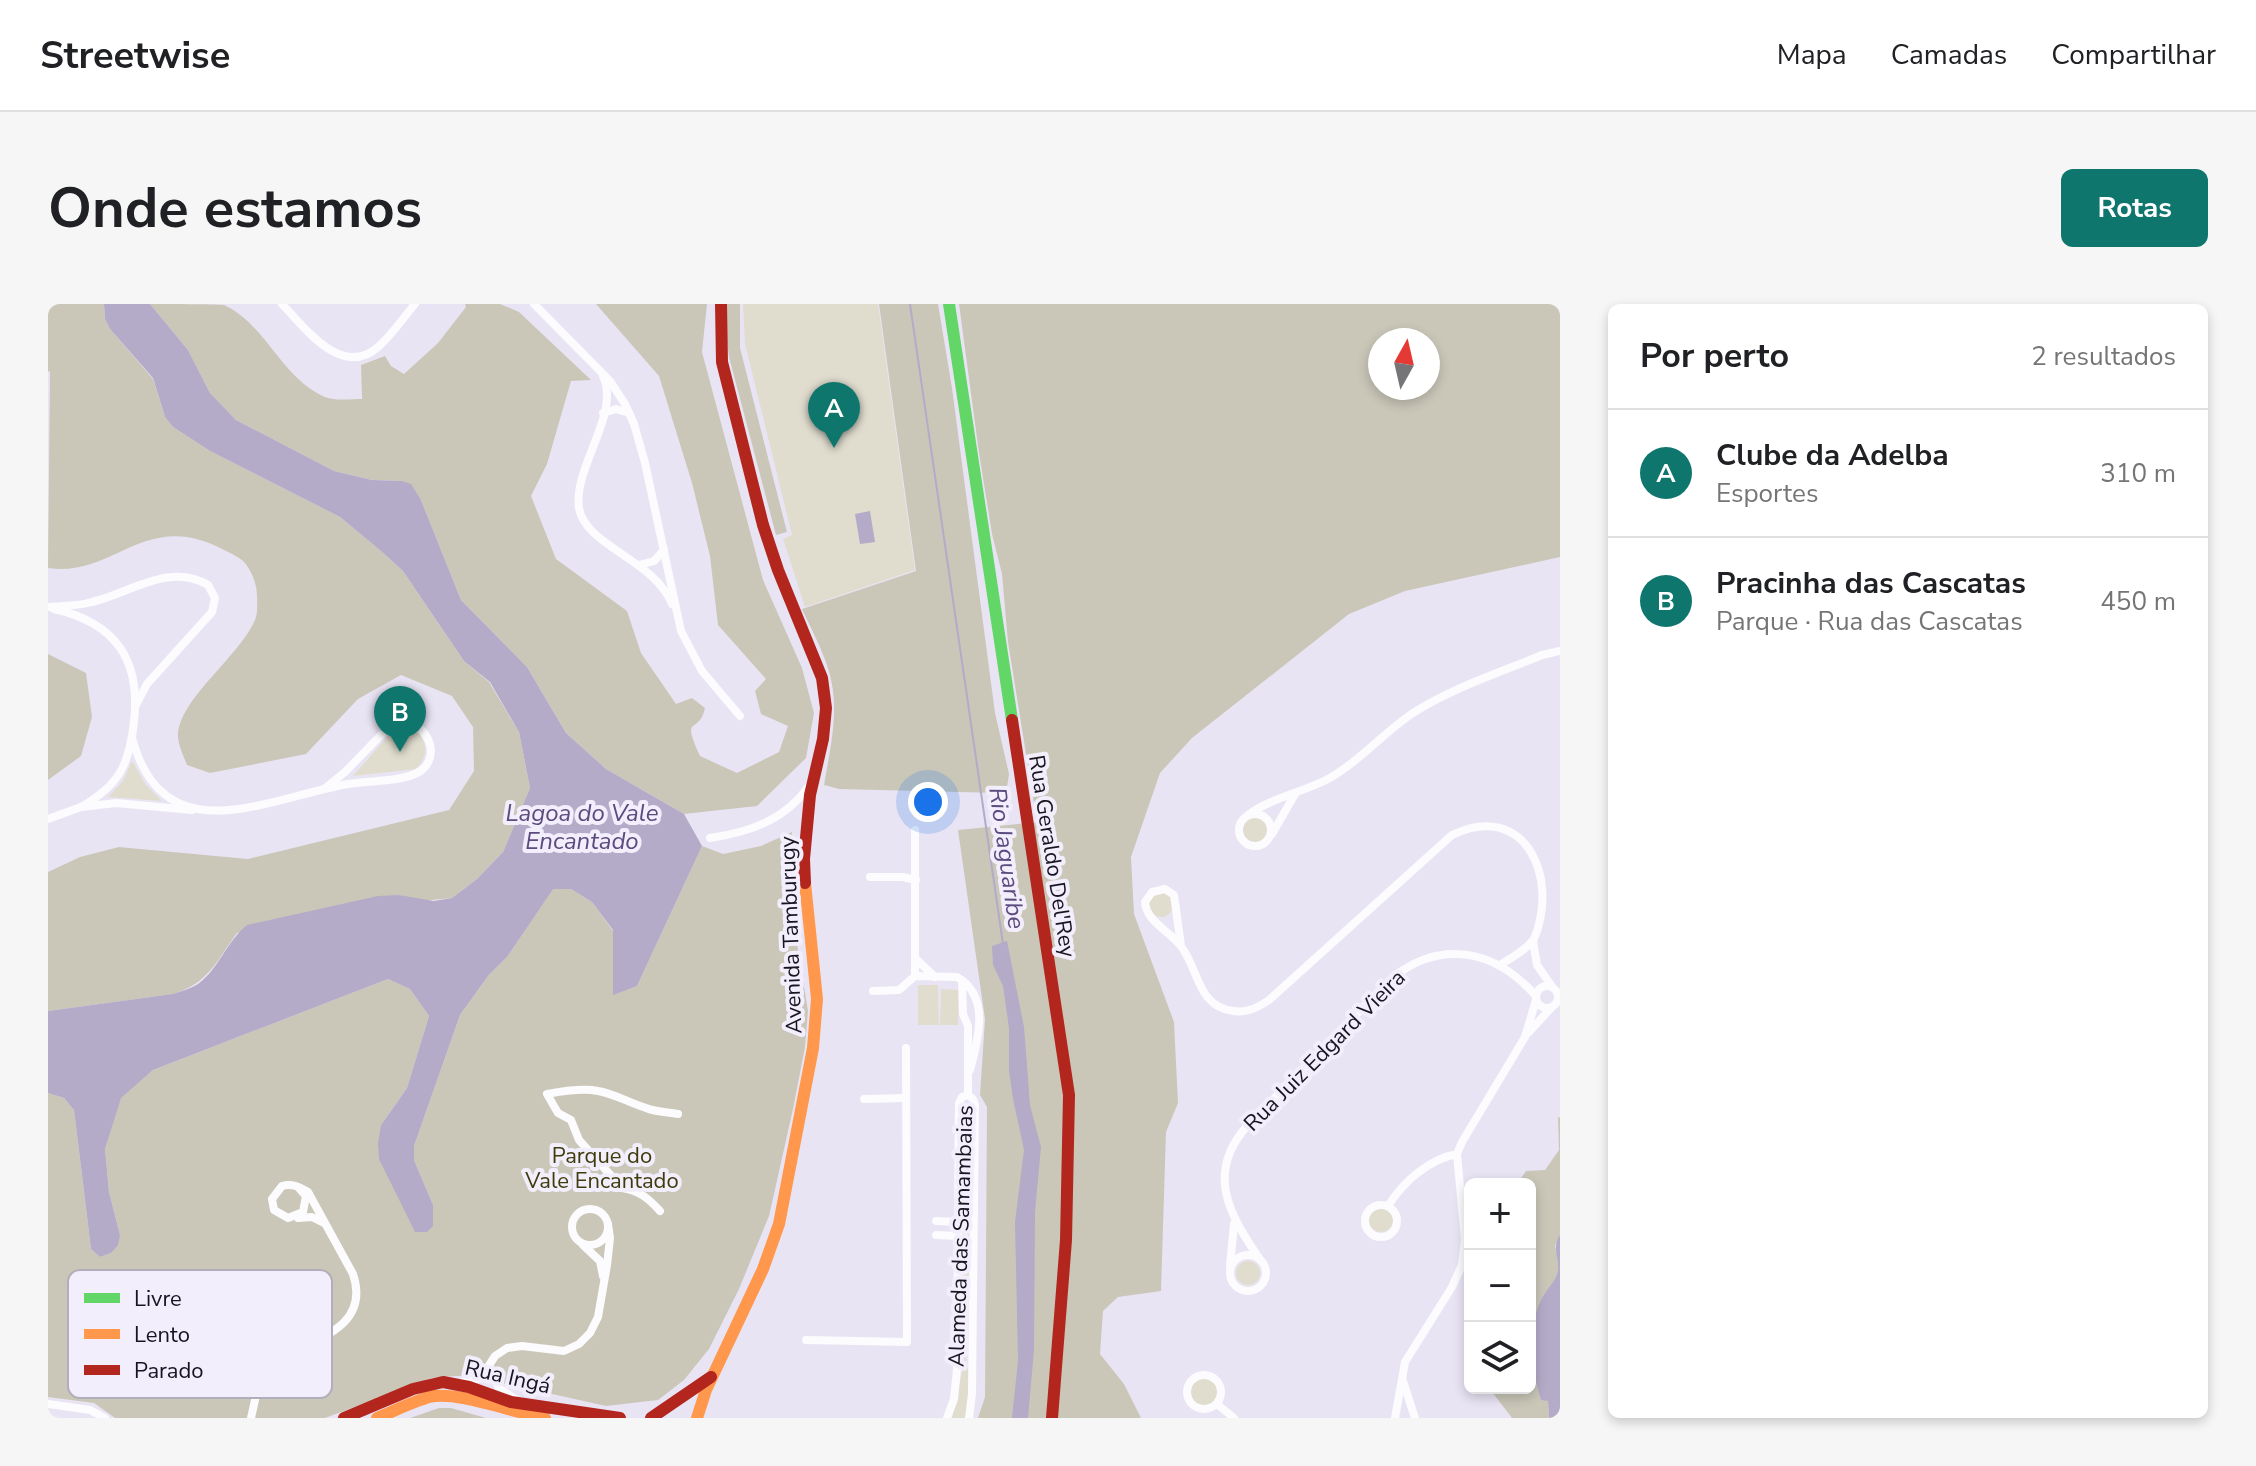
<!DOCTYPE html>
<html lang="pt">
<head>
<meta charset="utf-8">
<style>
  :root { --surface:#fff; --page:#f6f6f6; --text:#202124; --muted:#757577; --line:#e0e0e0; --accent:#0f766e }
  body { margin:0; font-family:"Nunito Sans",sans-serif; background:var(--page); color:var(--text) }
  .controls { position:absolute; right:24px; bottom:24px; display:grid; overflow:hidden; border-radius:12px; box-shadow:0 4px 12px #0003 }
  .controls button { width:72px; height:72px; display:grid; place-items:center; padding:0; border:0; border-bottom:2px solid var(--line); background:var(--surface); color:var(--text); font:40px sans-serif }
  .compass { position:absolute; left:1320px; top:24px; width:72px; height:72px; border-radius:50%; background:var(--surface); box-shadow:0 4px 12px #0003; rotate:8deg }
  .you { position:absolute; left:880px; top:498px; width:28px; height:28px; margin:-20px; border:6px solid #fff; border-radius:50%; background:#1a73e8; box-shadow:0 0 0 12px #1a73e833 }
  .badge { display:grid; place-items:center; width:52px; height:52px; border-radius:50%; background:var(--accent); color:#fff; font-size:26px; font-weight:700 }
  .pin { position:absolute; translate:-50% -66px; filter:drop-shadow(0 2px 4px #0008) }
  .pin::after { content:''; position:absolute; top:42px; width:28px; height:24px; background:inherit; clip-path:polygon(0 0,100% 0,50% 100%) }
  .list { margin:0; padding:0; list-style:none }
  h2 { display:flex; justify-content:space-between; align-items:center; height:104px; margin:0; padding:0 32px; font-size:34px }
  h2 small { font-size:26px; font-weight:400; color:var(--muted) }
  .list li { display:grid; grid-template-columns:52px 1fr auto; gap:24px; align-items:center; box-sizing:border-box; height:128px; padding:0 32px; border-top:2px solid var(--line) }
  .list b { display:block; font-size:30px; white-space:nowrap }
  .list p { margin:0; font-size:26px; white-space:nowrap; color:var(--muted) }
  .list em { font-size:26px; font-style:normal; color:var(--muted) }
  .icon { flex:none; width:44px; height:44px; fill:none; stroke:currentColor; stroke-width:2; stroke-linecap:round; stroke-linejoin:round }
  .map { position:relative; flex:none; width:1512px; height:1114px; overflow:hidden; border-radius:12px }
  header { display:flex; align-items:center; gap:48px; box-sizing:border-box; height:112px; padding:0 40px; background:var(--surface); border-bottom:2px solid var(--line) }
  header strong { font-size:38px }
  nav { display:flex; gap:44px; margin-inline-start:auto; font-size:28px }
  .intro { display:flex; align-items:center; justify-content:space-between; box-sizing:border-box; height:192px; padding:0 48px }
  h1 { margin:0; font-size:56px }
  .button { padding:20px 36px; border-radius:12px; background:var(--accent); color:#fff; font-size:28px; font-weight:700 }
  main { display:flex; gap:48px; padding:0 48px }
  aside { flex:1; background:var(--surface); border-radius:12px; box-shadow:0 4px 12px #0003 }
  .map>svg:first-child { display:block }
  .green { fill:#e0ddcf }
  .forest { fill:#cac7b9; fill-rule:evenodd }
  .water { fill:#b3abc8 }
  .lines { fill:none; stroke-linecap:round; stroke-linejoin:round }
  .stream { stroke:#b3abc8; stroke-width:2 }
  .street { stroke:#fcfbfd; stroke-width:8 }
  .fast { stroke:#63d668; stroke-width:12 }
  .slow { stroke:#ff974d; stroke-width:12 }
  .jam { stroke:#b3261e; stroke-width:12 }
  .labels { text-anchor:middle; stroke-width:8; stroke-linejoin:round; paint-order:stroke }
  .street-label { font-size:22px; fill:#181420; stroke:#f2eefc }
  .park-label { font-size:22px; fill:#3f3c0c; stroke:#f2eefc }
  .water-label { font-size:24px; font-style:italic; fill:#5c4b7e; stroke:#f2eefc }
  .key { fill:#f2eefc; stroke:#b1adba; stroke-width:2 }
  .key-label { font-size:22px; fill:#181420 }
</style>
</head>
<body>
<header>
<strong>Streetwise</strong>
<nav><a>Mapa</a><a>Camadas</a><a>Compartilhar</a></nav>
</header>
<div class="intro"><h1>Onde estamos</h1><a class="button">Rotas</a></div>
<main>
<div class="map">
<svg width="1512" height="1114" viewBox="0 0 1512 1114">
  <rect width="100%" height="100%" fill="#e9e4f4"/>
  <g class="green">
    <polygon points="695,0 830,0 867,266 757,303 735,235 744,231 697,40"/>
    <path d="M354 423 372 430C380 444 379 453 368 465L305 472 340 432Z"/>
    <polygon points="84,457 98,481 114,497 60,493 75,477"/>
    <circle cx="1207" cy="526" r="12"/>
    <circle cx="1113" cy="601" r="12"/>
    <polygon points="870,681 890,681 891,721 870,721"/>
    <polygon points="893,685 911,686 910,721 892,721"/>
    <polygon points="918,859 918,874 922,883 920,1033 915,1005 916,860"/>
    <circle cx="1333" cy="916" r="12"/>
    <circle cx="1200" cy="969" r="12"/>
    <polygon points="915,1040 918,1041 918,1059 921,1069 919,1111 918,1114 904,1114 915,1064"/>
    <circle cx="1156" cy="1088" r="13"/>
  </g>
  <g class="forest">
    <path d="M0 0H56L57 15 62 25 105 75 117 113 125 123 162 147 292 213 333 247 355 267 416 357 441 378 471 428 482 484 455 548 429 575 404 594 374 597 351 591 189 629C168 658 161 678 126 690L0 707V568L32 553 71 543 200 555 401 506 426 467 425 423 404 392 353 371 310 395 258 450 162 469 139 461C136 453 130 441 130 432 130 396 191 353 207 316 210 309 209 300 209 292 209 281 204 267 196 258 190 252 178 247 170 243 96 207 64 274 0 264L2 68 0 67Z"/>
    <path d="M102 0C118 0 164 0 176 1 218 20 233 74 277 93 287 97 303 95 314 95L313 61 337 52 343 62 356 70 390 39 418 3 417 0H452L471 8 543 76 523 77 499 160 483 192 508 255 579 307 593 349 628 400 644 394 657 404C651 432 632 409 652 452L689 469 731 448 740 422 713 410 707 387 718 375 670 321 662 252 644 179 611 72 548 0H659L654 48 715 276 754 364 766 409 758 454 709 502 636 510 558 465 518 429 479 363 413 296 373 196 354 177 324 176 286 167 188 116 162 89 140 46Z"/>
    <polygon points="678,0 692,0 692,44 739,228 728,231 681,53 677,22"/>
    <path d="M831 0H890L904 84 947 409 961 470 959 483 950 489 791 485 776 481C781 451 789 417 785 387 782 359 766 331 754 305L868 267Z"/>
    <path d="M911 0H1512V253L1357 287 1301 310 1144 434 1112 469 1083 553 1086 610 1126 718 1130 799 1118 828 1113 987 1070 993 1055 1007 1052 1050 1076 1080 1093 1114H930L937 1093 939 803 932 791 937 715 910 526 989 518 960 338 954 270 944 230 931 149ZM1332 36H1380V84H1332Z"/>
    <polygon points="0,350 38,369 44,413 33,452 0,476"/>
    <polygon points="744,528 740,585 760,707 757,743 745,805 721,912 691,985 661,1045 636,1076 610,1096 558,1102 423,1072 408,1072 384,1074 277,1114 67,1114 46,1099 0,1093 0,789 16,794 26,806 43,945 52,953 63,949 72,931 61,888 57,845 72,794 105,766 340,675 362,685 381,712 359,784 333,821 385,901 366,856 366,842 412,711 440,672 459,653 504,585 523,585 544,598 565,627 565,690 589,682 654,542 675,550 713,542"/>
    <polygon points="1510,813 1512,814 1512,931 1507,942 1512,963 1504,984 1496,990 1482,1031 1482,956 1485,939 1482,928 1482,880 1469,880 1478,867 1497,866 1511,846"/>
    <polygon points="1482,1075 1489,1078 1493,1094 1500,1097 1501,1114 1464,1114 1441,1084 1482,1084"/>
    <polygon points="391,1104 403,1104 438,1114 362,1114"/>
  </g>
  <g class="water">
    <path d="M56 0H102L140 46 162 89 188 116 286 167 324 176 354 177 363 180 373 196 413 296 479 363 518 429 558 465 636 510 654 542 589 682 565 691V626L544 598 523 585H505L459 653 440 672 412 711 366 842V856L385 901V922L379 928H367L331 855 330 839 333 821 359 784 381 712 362 685 340 675 105 766 73 794 57 845 61 888 72 931 70 941 63 949 52 953 43 945 26 806 16 794 0 789V707L125 690C134 687 142 685 150 680 170 666 179 637 199 621L330 592 351 591 386 597 404 594 429 575 455 548 482 484 471 428 442 378 416 357 355 267 333 247 292 213 162 147 125 123 117 113 105 74 62 25 57 15Z"/>
    <polygon points="822,207 827,238 812,240 807,210"/>
    <polygon points="959,637 976,723 982,801 993,843 987,908 986,1046 980,1114 964,1114 970,1057 967,918 976,846 965,795 961,767 961,724 955,682 945,661 944,642"/>
    <path d="M1512 931V1114H1501L1500 1097 1493 1096 1488 1078 1482 1075C1482 1046 1481 1020 1494 994 1499 984 1507 979 1510 967 1512 954 1503 944 1512 931Z"/>
  </g>
  <g class="lines">
    <polyline class="stream" points="862,0 955,640"/>
    <g class="street">
      <path d="M234 0C257 24 294 75 330 43 344 31 355 14 367 0"/>
      <polyline points="486,0 562,77 577,100 586,120 597,159 633,327 654,367 692,412"/>
      <path d="M555 72C573 110 525 163 531 204 537 242 606 255 624 300"/>
      <polyline points="555,109 568,105 581,109"/>
      <polyline points="591,261 606,257 616,246"/>
      <path d="M0 303C15 302 30 302 44 298 82 289 122 258 160 281L167 294 164 308 99 380 88 401"/>
      <path d="M6 305C68 319 93 356 86 418 81 462 71 481 33 503"/>
      <path d="M84 434C116 552 219 494 300 480 321 476 363 479 377 463 389 448 381 431 368 421L349 419 340 424 297 468 276 485"/>
      <circle cx="1207" cy="526" r="16"/>
      <path d="M1200 511C1223 494 1252 489 1278 476 1310 459 1335 429 1365 409 1404 384 1451 369 1494 351L1512 347"/>
      <polyline points="0,515 33,503 68,499 144,506"/>
      <polyline points="1224,530 1247,490"/>
      <path d="M662 534C702 528 737 516 761 482"/>
      <polyline points="822,573 855,573 868,576"/>
      <polyline points="1485,637 1489,661 1503,681"/>
      <path d="M1133 642 1126 591 1117 585 1104 588 1097 598C1098 617 1121 627 1132 641 1151 664 1149 703 1185 707 1199 709 1209 704 1221 696L1404 531C1476 496 1512 572 1486 635 1478 646 1463 654 1452 661"/>
      <polyline points="868,655 887,673"/>
      <polyline points="867,672 867,526"/>
      <polyline points="914,677 915,710 920,722 920,791"/>
      <circle cx="1499" cy="693" r="11"/>
      <path d="M825 687 851 686 867 672 909 673C943 692 930 736 922 766"/>
      <polyline points="1480,729 1503,704"/>
      <polyline points="816,795 858,794"/>
      <circle cx="1333" cy="917" r="16"/>
      <path d="M1340 902C1355 878 1381 855 1409 850"/>
      <circle cx="542" cy="923" r="18"/>
      <path d="M612 907C601 895 591 886 574 884L531 836 523 816 510 809 499 790C515 787 535 784 550 787 567 790 582 799 598 804 608 808 619 808 630 810"/>
      <polyline points="250,914 264,913 276,919"/>
      <polyline points="888,917 911,918"/>
      <polyline points="888,931 910,932"/>
      <polyline points="535,941 552,957 555,972"/>
      <circle cx="1200" cy="969" r="18"/>
      <path d="M1213 957C1182 912 1156 869 1200 821L1345 673C1394 635 1447 646 1487 691"/>
      <polyline points="1182,962 1186,920"/>
      <polyline points="758,1036 859,1038 858,744"/>
      <polyline points="442,1063 451,1084 467,1095"/>
      <circle cx="1156" cy="1088" r="17"/>
      <polyline points="1355,1077 1367,1114"/>
      <polyline points="415,1078 433,1074 447,1052 459,1044 474,1042 516,1047 531,1040 542,1029 550,1013 559,961 562,934 560,920"/>
      <polyline points="0,1100 42,1106 57,1114"/>
      <polyline points="1169,1100 1186,1114"/>
      <path d="M203 1114 213 1069 217 1062C252 1038 325 1030 305 970L260 888C252 883 244 879 234 882L224 895 226 906 240 914 255 908 258 892 250 883"/>
      <polyline points="899,1114 906,1095 909,1065 911,799 914,793 920,791 925,795 927,801 924,1090 921,1114"/>
      <polyline points="1347,1114 1357,1058 1404,983 1414,961 1417,936 1409,850 1414,838 1477,733 1488,696"/>
    </g>
    <polyline class="fast" points="901,0 964,416"/>
    <g class="slow">
      <path d="M329 1114C346 1107 364 1098 381 1093 409 1086 466 1109 497 1114"/>
      <polyline points="649,1114 658,1086 715,965 731,920 765,744 769,695 757,579"/>
    </g>
    <g class="jam">
      <polyline points="673,0 674,58 715,221 730,266 774,374 778,404 775,435 762,491 756,555 757,579"/>
      <polyline points="964,416 1021,791 1018,936 1004,1114"/>
      <polyline points="296,1114 365,1085 395,1078 421,1083 463,1098 572,1114"/>
      <polyline points="603,1114 663,1073"/>
    </g>
  </g>
  <g class="labels">
    <g class="street-label">
      <text transform="translate(1005 552) rotate(81)" y="8">Rua Geraldo Del'Rey</text>
      <text transform="translate(742 631) rotate(-92)" y="8">Avenida Tamburugy</text>
      <text transform="translate(1276 746) rotate(-45)" y="8">Rua Juiz Edgard Vieira</text>
      <text transform="translate(912 932) rotate(-88)" y="8">Alameda das Samambaias</text>
      <text transform="translate(460 1072) rotate(13)" y="8">Rua Ingá</text>
    </g>
    <g class="park-label">
      <text x="554" y="859">Parque do<tspan x="554" dy="25">Vale Encantado</tspan></text>
    </g>
    <g class="water-label">
      <text x="534" y="517">Lagoa do Vale<tspan x="534" dy="28">Encantado</tspan></text>
      <text transform="translate(959 554) rotate(82)" y="8">Rio Jaguaribe</text>
    </g>
  </g>
  <rect x="20" y="966" width="264" height="128" rx="12" class="key"/>
  <rect x="36" y="989" width="36" height="10" fill="#63d668"/>
  <rect x="36" y="1025" width="36" height="10" fill="#ff974d"/>
  <rect x="36" y="1061" width="36" height="10" fill="#b3261e"/>
  <g class="key-label">
    <text x="86" y="1002">Livre</text>
    <text x="86" y="1038">Lento</text>
    <text x="86" y="1074">Parado</text>
  </g>
</svg>
<div class="controls">
<button>+</button>
<button>−</button>
<button><svg class="icon" aria-label="layers" viewBox="0 0 24 24"><path d="M12 4l9 5-9 5-9-5zM3 14l9 5 9-5"/></svg></button>
</div>
<svg class="compass" viewBox="-18 -18 36 36"><path d="M0-13l5 13h-10z" fill="#e53935"/><path d="M0 13l5-13h-10z" fill="#757577"/></svg>
<div class="you"></div>
<div class="pin badge" style="left:786px;top:144px">A</div>
<div class="pin badge" style="left:352px;top:448px">B</div>
</div>
<aside>
<h2>Por perto<small>2 resultados</small></h2>
<ul class="list">
<li><span class="badge">A</span><div><b>Clube da Adelba</b><p>Esportes</p></div><em>310 m</em></li>
<li><span class="badge">B</span><div><b>Pracinha das Cascatas</b><p>Parque · Rua das Cascatas</p></div><em>450 m</em></li>
</ul>
</aside>
</main>
</body>
</html>
